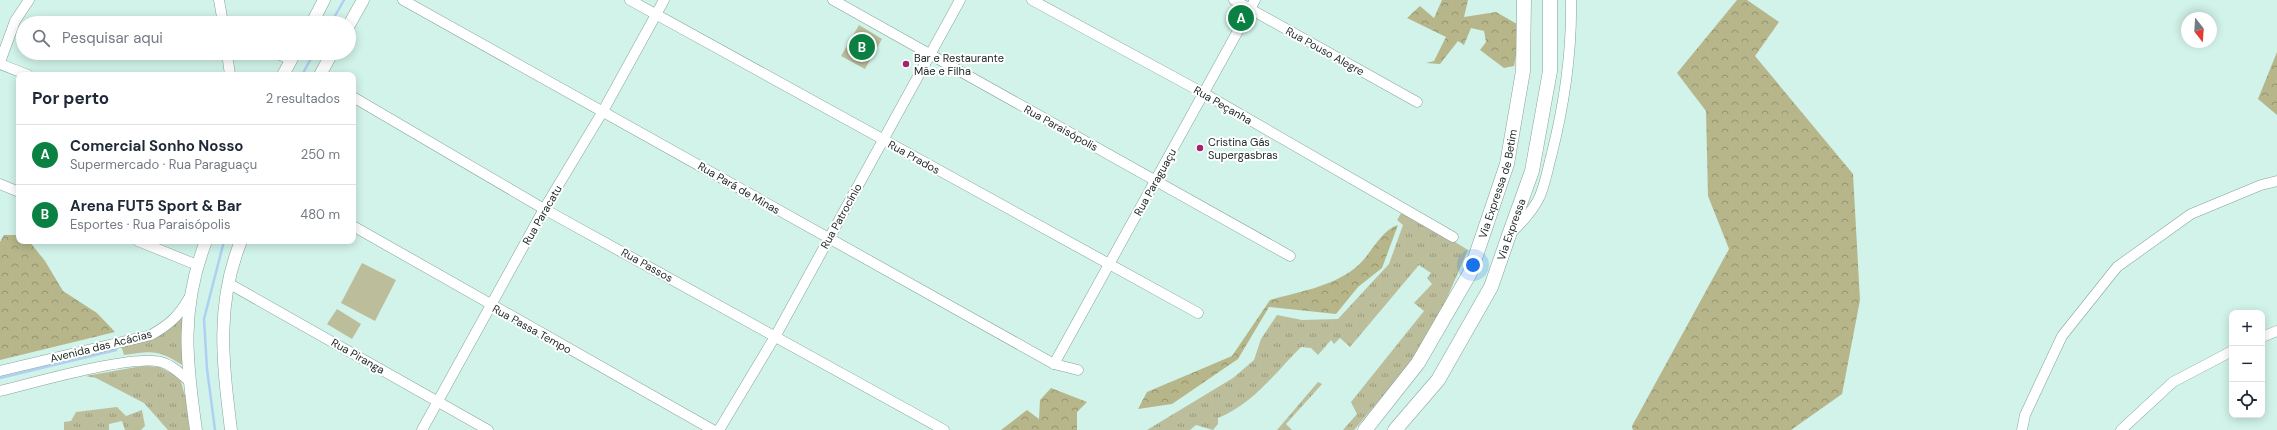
<!DOCTYPE html>
<html lang="pt">
<head>
<meta charset="utf-8">
<style>
  :root { --surface:#fff; --page:#f2f2f3; --text:#1f2937; --muted:#747a83; --line:#e0e1e3; --accent:#0b8043 }
  body { margin:0; font-family:"DM Sans",sans-serif; background:var(--page); color:var(--text) }
  .controls { position:absolute; right:12px; bottom:12px; display:grid; overflow:hidden; border-radius:8px; box-shadow:0 2px 10px #0003 }
  .controls button { width:36px; height:36px; display:grid; place-items:center; padding:0; border:0; border-bottom:1px solid var(--line); background:var(--surface); color:var(--text); font:20px sans-serif }
  .compass { position:absolute; left:2181px; top:12px; width:36px; height:36px; border-radius:50%; background:var(--surface); box-shadow:0 2px 10px #0003; rotate:163deg }
  .you { position:absolute; left:1473px; top:265px; width:14px; height:14px; margin:-10px; border:3px solid #fff; border-radius:50%; background:#1a73e8; box-shadow:0 0 0 6px #1a73e833 }
  .badge { display:grid; place-items:center; width:26px; height:26px; border-radius:50%; background:var(--accent); color:#fff; font-size:13px; font-weight:700 }
  .pin { position:absolute; translate:-50% -50%; border:2px solid #fff; box-shadow:0 1px 4px #0006 }
  .list { margin:0; padding:0; list-style:none }
  h2 { display:flex; justify-content:space-between; align-items:center; height:52px; margin:0; padding:0 16px; font-size:17px }
  h2 small { font-size:13px; font-weight:400; color:var(--muted) }
  .list li { display:grid; grid-template-columns:26px 1fr auto; gap:12px; align-items:center; box-sizing:border-box; height:60px; padding:0 16px; border-top:1px solid var(--line) }
  .list b { display:block; font-size:15px; white-space:nowrap }
  .list p { margin:0; font-size:13px; white-space:nowrap; color:var(--muted) }
  .list em { font-size:13px; font-style:normal; color:var(--muted) }
  .icon { flex:none; width:22px; height:22px; fill:none; stroke:currentColor; stroke-width:2; stroke-linecap:round; stroke-linejoin:round }
  .map { position:relative; flex:none; width:2277px; height:430px; overflow:hidden }
  .search { position:absolute; background:var(--surface); box-shadow:0 2px 10px #0003; left:16px; top:16px; width:340px; height:44px; display:flex; align-items:center; gap:10px; box-sizing:border-box; padding:0 14px; border-radius:22px; color:var(--muted); font-size:15px }
  .panel { position:absolute; background:var(--surface); box-shadow:0 2px 10px #0003; left:16px; top:72px; width:340px; height:172px; border-radius:8px }
  .map>svg:first-child { display:block }
  .grass { fill:url(#grass-tufts) }
  .forest { fill:url(#forest-crowns) }
  .pitch { fill:#bcbd9b }
  .lines { fill:none; stroke-linecap:round; stroke-linejoin:round }
  .stream { stroke:#aed0f2; stroke-width:2.5 }
  .minor-casing { stroke:#84a39b; stroke-width:11 }
  .major-casing { stroke:#84a39b; stroke-width:13 }
  .highway-casing { stroke:#84a39b; stroke-width:15 }
  .minor { stroke:#fff; stroke-width:10 }
  .major { stroke:#fff; stroke-width:12 }
  .highway { stroke:#fff; stroke-width:14 }
  .poi-dot { fill:#a7216c; stroke:#fff; stroke-width:1.5 }
  .labels { text-anchor:middle; stroke-width:4; stroke-linejoin:round; paint-order:stroke }
  .street-label { font-size:11px; fill:#202c29; stroke:#fff }
  .poi-label { font-size:11px; fill:#202c29; stroke:#fff; text-anchor:start }
</style>
</head>
<body>
<div class="map">
<svg width="2277" height="430" viewBox="0 0 2277 430">
  <defs>
    <pattern id="grass-tufts" width="24" height="20" patternUnits="userSpaceOnUse"><rect width="24" height="20" fill="#bcbd9b"/><path d="M3 7l-1-3M5 7V3M7 7l1-3M15 17l-1-3M17 17v-4M19 17l1-3" fill="none" stroke="#989a7e"/></pattern>
    <pattern id="forest-crowns" width="20" height="18" patternUnits="userSpaceOnUse"><rect width="20" height="18" fill="#b6b68a"/><path d="M2 6a3 3 0 1 1 6 0M12 15a3 3 0 1 1 6 0" fill="none" stroke="#949471"/></pattern>
  </defs>
  <rect width="100%" height="100%" fill="#d1f3ea"/>
  <g class="grass">
    <path d="M1403 210 1468 250 1432 332 1403 372 1354 430H1343L1357 414 1351 402 1424 311 1414 303 1432 284 1427 278 1431 273 1419 265 1350 347 1340 338 1334 344 1331 340 1318 355 1311 348 1301 347C1275 373 1253 404 1218 418V424L1213 430 1196 425 1190 430H1147L1233 378 1254 360 1261 339 1277 315 1302 320 1338 319 1389 264 1403 225 1397 220Z"/>
    <path d="M182 316V365C158 349 152 351 124 355L121 345C152 340 160 339 182 316Z"/>
    <polygon points="142,366 159,367 180,378 190,414 192,430 168,430 144,403 96,378 86,376"/>
    <polygon points="1318,382 1322,384 1286,424 1292,430 1277,430"/>
    <polygon points="117,407 126,416 142,410 145,426 141,430 125,430 122,421 109,424 109,430 64,430 64,422 71,421 76,412"/>
  </g>
  <g class="forest">
    <polygon points="1442,0 1468,0 1464,17 1496,12 1517,24 1519,39 1514,66 1504,68 1480,50 1486,42 1484,31 1471,28 1464,45 1458,41 1440,64 1426,63 1434,61 1446,37 1407,18 1420,6 1434,18"/>
    <polygon points="1737,0 1747,0 1779,22 1755,56 1853,174 1860,300 1842,394 1791,430 1633,430 1632,426 1729,249 1708,196 1706,111 1677,73"/>
    <polygon points="2277,52 2277,115 2258,99"/>
    <path d="M1398 225 1382 268 1358 287 1336 314 1269 307 1238 359 1172 404 1138 409 1147 392 1232 356 1270 300C1298 292 1331 287 1355 268 1370 257 1380 230 1398 225Z"/>
    <polygon points="4,235 19,235 19,241 29,241 45,261 63,291 97,313 115,332 0,360 0,242"/>
    <polygon points="1051,388 1087,402 1077,412 1077,430 1001,430 1027,410 1039,419 1040,400"/>
  </g>
  <g class="pitch">
    <polygon points="859,25 882,39 865,69 841,56"/>
    <polygon points="362,263 396,280 375,321 341,303"/>
    <polygon points="337,309 361,324 352,339 327,324"/>
  </g>
  <g class="lines">
    <g class="stream">
      <polyline points="331,23 344,0"/>
      <polyline points="302,75 314,53"/>
      <polyline points="0,378 116,350"/>
      <polyline points="215,430 207,369 204,319 224,241"/>
    </g>
    <g class="minor-casing">
      <g id="minor">
        <polyline points="219,0 223,23"/>
        <polyline points="403,0 1054,364 1078,370"/>
        <polyline points="630,0 1198,313"/>
        <polyline points="833,0 1290,256"/>
        <polyline points="1032,0 1205,94 1453,237"/>
        <polyline points="1234,0 1417,102"/>
        <polyline points="227,53 230,75"/>
        <polyline points="276,53 291,60"/>
        <polyline points="0,62 15,21 29,0"/>
        <polyline points="0,64 28,75"/>
        <polyline points="353,97 544,209 944,430"/>
        <polyline points="0,184 19,192"/>
        <polyline points="353,226 713,430"/>
        <path d="M1511 233C1521 223 1531 213 1538 200 1545 187 1547 171 1551 157 1564 106 1572 52 1571 0"/>
        <polyline points="138,241 197,265"/>
        <polyline points="228,283 488,430"/>
        <polyline points="2262,337 2277,331"/>
        <polyline points="1054,364 1255,0"/>
        <path d="M0 371 151 335C170 324 178 317 189 298"/>
        <path d="M0 391C34 383 132 354 161 362 172 365 181 374 189 381"/>
        <polyline points="422,430 544,209 603,111 664,0"/>
        <polyline points="719,430 776,335 960,0"/>
        <polyline points="2022,430 2025,415 2062,336 2117,267 2191,214 2261,185 2277,181"/>
        <polyline points="2121,430 2173,382 2232,351"/>
      </g>
    </g>
    <g class="major-casing">
      <g id="major">
        <polyline points="312,23 324,0"/>
        <polyline points="349,25 363,0"/>
        <polyline points="283,75 295,53"/>
        <polyline points="320,75 332,53"/>
        <path d="M196 430C186 361 180 308 206 241"/>
        <path d="M231 430C223 364 215 305 241 241"/>
      </g>
    </g>
    <g class="highway-casing">
      <g id="highway">
        <path id="s1" d="M1365 430 1418 363 1470 273 1507 164 1523 71 1524 0"/>
        <path id="s2" d="M1395 430 1438 380 1491 287 1509 235 1532 171 1550 71V0"/>
      </g>
    </g>
    <use href="#minor" class="minor"/>
    <use href="#major" class="major"/>
    <use href="#highway" class="highway"/>
  </g>
  <g class="poi-dot">
    <circle cx="906" cy="64" r="4"/>
    <circle cx="1200" cy="148" r="4"/>
  </g>
  <g class="labels">
    <g class="street-label">
      <text transform="translate(1325 51) rotate(29)" y="4">Rua Pouso Alegre</text>
      <text transform="translate(1223 105) rotate(30)" y="4">Rua Peçanha</text>
      <text transform="translate(1061 128) rotate(29)" y="4">Rua Paraisópolis</text>
      <text transform="translate(914 157) rotate(29)" y="4">Rua Prados</text>
      <text transform="translate(1155 182) rotate(-61)" y="4">Rua Paraguaçu</text>
      <text dy="4" stroke="none"><textPath href="#s1" startOffset="283">Via Expressa de Betim</textPath></text>
      <text transform="translate(739 188) rotate(30)" y="4">Rua Pará de Minas</text>
      <text transform="translate(542 215) rotate(-60)" y="4">Rua Paracatu</text>
      <text transform="translate(841 216) rotate(-61)" y="4">Rua Patrocínio</text>
      <text dy="4" stroke="none"><textPath href="#s2" startOffset="234">Via Expressa</textPath></text>
      <text transform="translate(647 265) rotate(29)" y="4">Rua Passos</text>
      <text transform="translate(532 329) rotate(29)" y="4">Rua Passa Tempo</text>
      <text transform="translate(101 346) rotate(-14)" y="4">Avenida das Acácias</text>
      <text transform="translate(358 356) rotate(30)" y="4">Rua Piranga</text>
    </g>
    <g class="poi-label">
      <text x="914" y="62">Bar e Restaurante<tspan x="914" dy="13">Mãe e Filha</tspan></text>
      <text x="1208" y="146">Cristina Gás<tspan x="1208" dy="13">Supergasbras</tspan></text>
    </g>
  </g>
</svg>
<div class="controls">
<button>+</button>
<button>−</button>
<button><svg class="icon" aria-label="locate" viewBox="0 0 24 24"><circle cx="12" cy="12" r="6"/><path d="M12 2v4M12 18v4M2 12h4M18 12h4"/></svg></button>
</div>
<svg class="compass" viewBox="-18 -18 36 36"><path d="M0-13l5 13h-10z" fill="#e53935"/><path d="M0 13l5-13h-10z" fill="#747a83"/></svg>
<div class="you"></div>
<div class="pin badge" style="left:1241px;top:18px">A</div>
<div class="pin badge" style="left:862px;top:47px">B</div>
<div class="search"><svg class="icon" aria-label="search" viewBox="0 0 24 24"><circle cx="10" cy="10" r="6"/><path d="M15 15l6 6"/></svg>Pesquisar aqui</div>
<section class="panel">
<h2>Por perto<small>2 resultados</small></h2>
<ul class="list">
<li><span class="badge">A</span><div><b>Comercial Sonho Nosso</b><p>Supermercado · Rua Paraguaçu</p></div><em>250 m</em></li>
<li><span class="badge">B</span><div><b>Arena FUT5 Sport &amp; Bar</b><p>Esportes · Rua Paraisópolis</p></div><em>480 m</em></li>
</ul>
</section>
</div>
</body>
</html>
